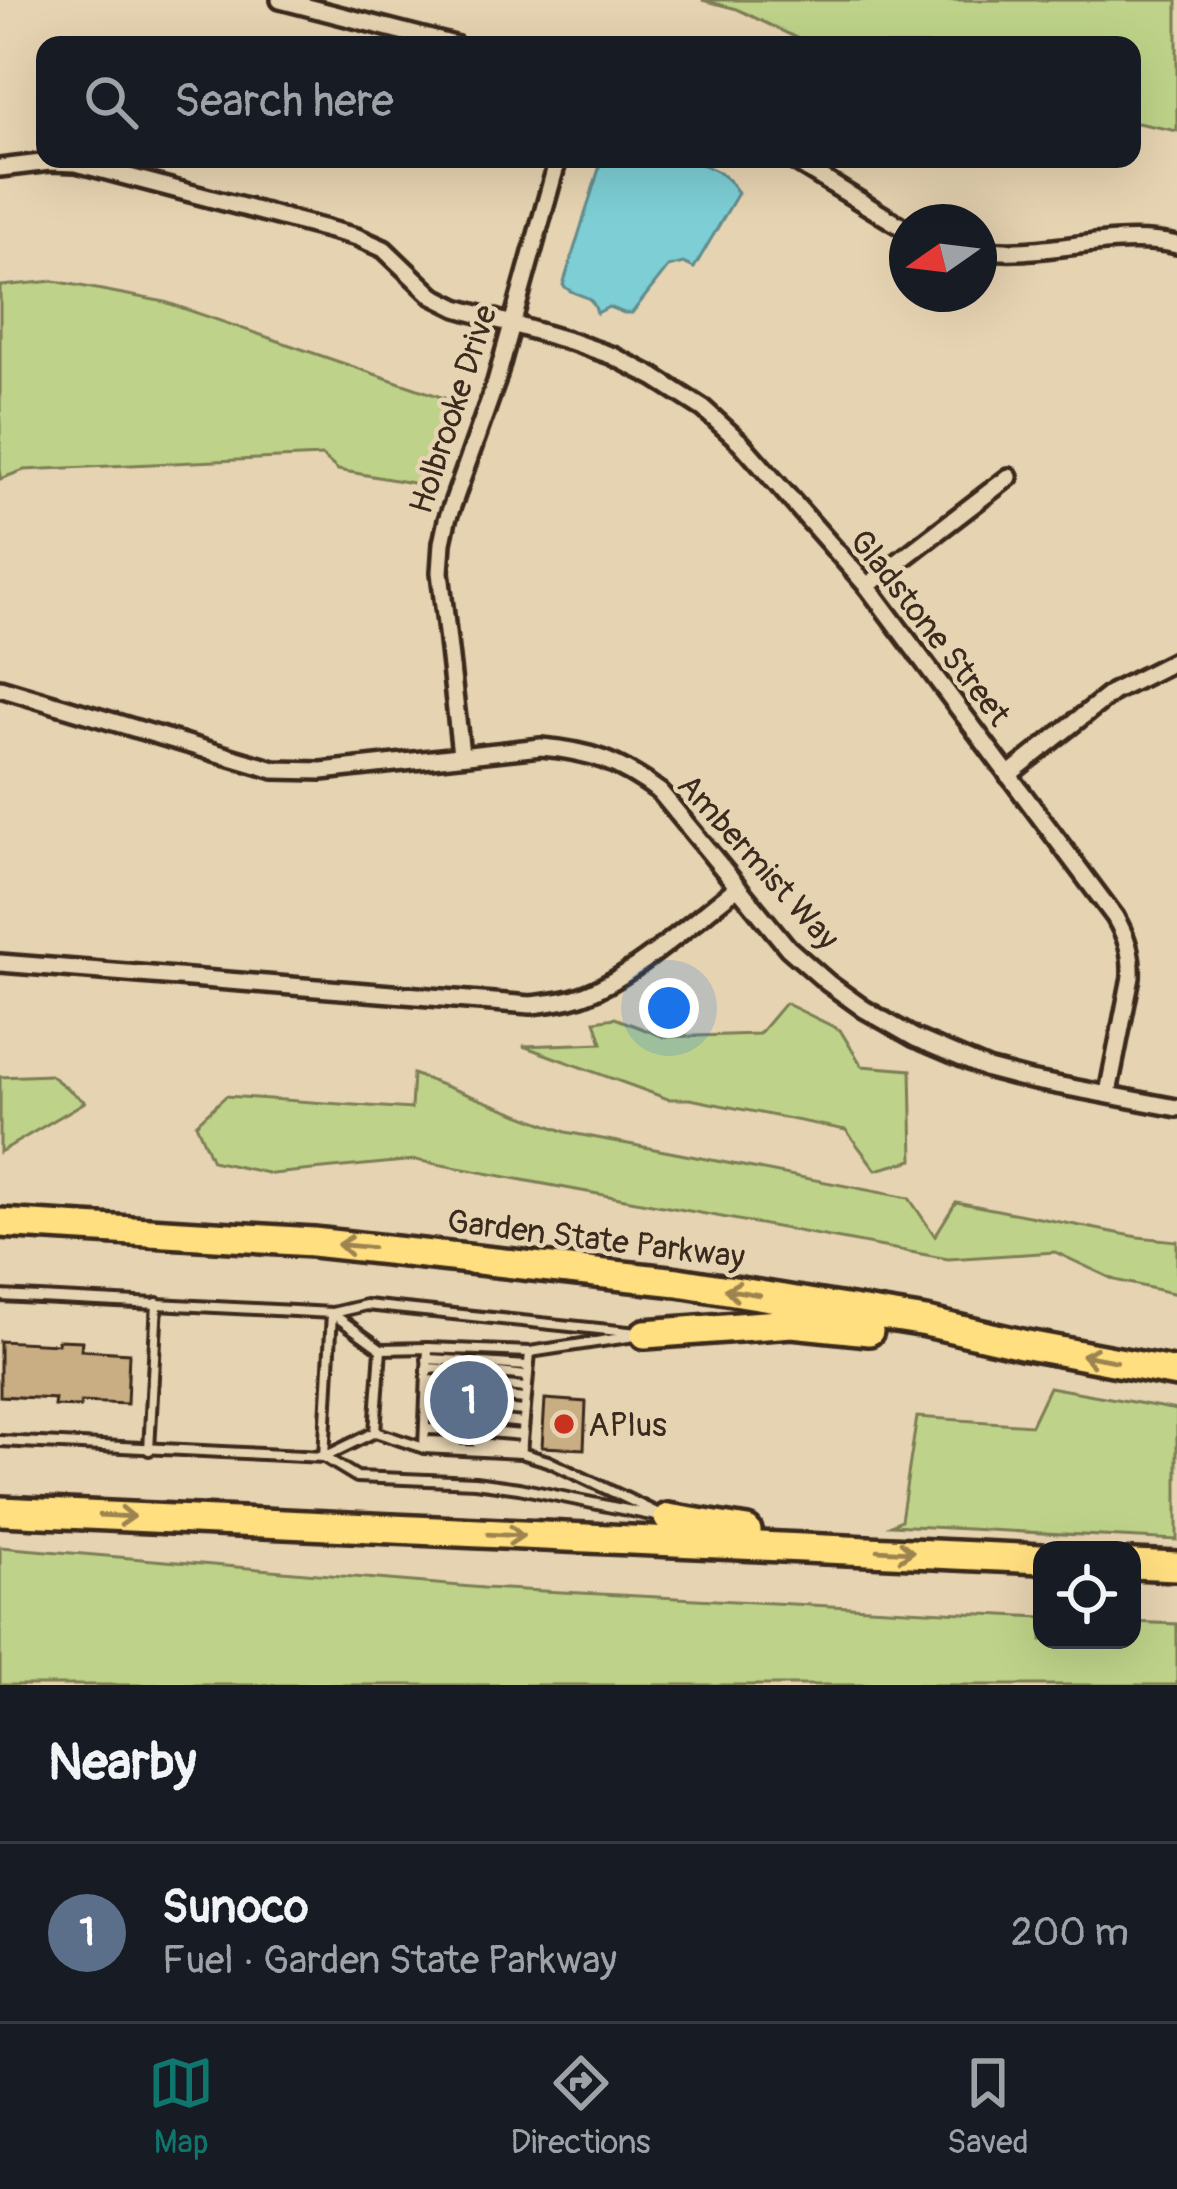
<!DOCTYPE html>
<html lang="en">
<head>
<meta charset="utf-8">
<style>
  :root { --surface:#171b24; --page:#242831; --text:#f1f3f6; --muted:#9ea1a6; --line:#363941; --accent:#0f766e }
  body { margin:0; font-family:Pangolin,sans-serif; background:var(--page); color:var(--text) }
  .controls { position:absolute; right:36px; bottom:36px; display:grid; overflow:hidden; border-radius:24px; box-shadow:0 12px 48px #0002 }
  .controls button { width:108px; height:108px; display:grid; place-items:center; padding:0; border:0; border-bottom:3px solid var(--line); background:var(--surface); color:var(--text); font:60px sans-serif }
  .compass { position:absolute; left:889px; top:204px; width:108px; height:108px; border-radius:50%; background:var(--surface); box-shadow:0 12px 48px #0002; rotate:256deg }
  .you { position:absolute; left:669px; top:1008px; width:42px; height:42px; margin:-30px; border:9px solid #fff; border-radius:50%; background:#1a73e8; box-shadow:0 0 0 18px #1a73e833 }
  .badge { display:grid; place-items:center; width:78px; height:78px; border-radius:50%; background:var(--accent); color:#fff; font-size:39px; font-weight:700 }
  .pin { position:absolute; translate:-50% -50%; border:6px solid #fff; box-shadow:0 3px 12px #0006 }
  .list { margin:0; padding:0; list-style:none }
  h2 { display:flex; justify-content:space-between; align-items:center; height:156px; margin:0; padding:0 48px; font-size:51px }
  h2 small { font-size:39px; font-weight:400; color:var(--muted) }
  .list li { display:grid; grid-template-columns:78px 1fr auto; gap:36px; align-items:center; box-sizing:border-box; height:180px; padding:0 48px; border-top:3px solid var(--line) }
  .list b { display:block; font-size:45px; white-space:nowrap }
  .list p { margin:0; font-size:39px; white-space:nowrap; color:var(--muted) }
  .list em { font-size:39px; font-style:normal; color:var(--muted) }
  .icon { flex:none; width:66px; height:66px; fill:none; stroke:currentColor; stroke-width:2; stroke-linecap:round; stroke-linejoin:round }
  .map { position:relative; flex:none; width:1177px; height:1685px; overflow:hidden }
  .search { position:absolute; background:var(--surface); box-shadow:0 12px 48px #0002; left:36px; right:36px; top:36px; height:132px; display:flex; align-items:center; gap:30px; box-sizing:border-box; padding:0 42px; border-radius:24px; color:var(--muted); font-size:45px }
  .sheet { height:336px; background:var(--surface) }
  nav { display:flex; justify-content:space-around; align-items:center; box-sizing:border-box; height:168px; border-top:3px solid var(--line); background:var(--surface); font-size:33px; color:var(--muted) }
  nav a { display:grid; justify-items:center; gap:6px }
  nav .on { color:var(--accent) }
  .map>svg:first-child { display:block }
  .green { fill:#bed389; stroke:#7c7e54; stroke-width:3 }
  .water { fill:#7dced5; stroke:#638c8c; stroke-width:3 }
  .building { fill:#c9ae83; stroke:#3b2a1e; stroke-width:3 }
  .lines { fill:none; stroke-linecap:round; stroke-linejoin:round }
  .lane-casing { stroke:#3b2a1e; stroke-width:16 }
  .street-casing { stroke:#3b2a1e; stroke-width:24 }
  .highway-casing { stroke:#3b2a1e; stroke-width:36 }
  .lane { stroke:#e6d3b1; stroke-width:8 }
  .street { stroke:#e6d3b1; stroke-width:15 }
  .highway { stroke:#ffdf80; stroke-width:27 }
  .oneway { stroke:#9d844f }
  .poi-dot { fill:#c8321e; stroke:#e6d3b1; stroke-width:4.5 }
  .labels { text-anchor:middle; stroke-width:9; stroke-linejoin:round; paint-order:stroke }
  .street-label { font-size:33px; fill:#3b2a1e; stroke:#e6d3b1 }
  .poi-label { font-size:33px; fill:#3b2a1e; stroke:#e6d3b1; text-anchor:start }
</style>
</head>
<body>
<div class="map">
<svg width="1177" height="1685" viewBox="0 0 1177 1685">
  <rect width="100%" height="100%" fill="#e6d3b1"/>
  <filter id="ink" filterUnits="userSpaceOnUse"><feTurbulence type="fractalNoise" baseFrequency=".00833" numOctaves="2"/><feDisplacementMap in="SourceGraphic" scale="24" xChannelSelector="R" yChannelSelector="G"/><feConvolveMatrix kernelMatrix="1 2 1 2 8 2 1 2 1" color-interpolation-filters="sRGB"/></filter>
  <g filter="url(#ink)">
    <g class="green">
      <polygon points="702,0 1177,0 1177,131 1132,122 1132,45 811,45 737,9"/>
      <polygon points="54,281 165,302 447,399 424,485 338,470 322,456 24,470 0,479 0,286"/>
      <polygon points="785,1003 840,1030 862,1066 911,1070 913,1160 876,1170 846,1130 690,1099 668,1099 523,1046 602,1043 595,1021 615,1018 664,1037 759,1034"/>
      <polygon points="413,1074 566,1132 909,1198 935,1236 956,1202 1138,1237 1177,1241 1177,1294 1115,1280 1055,1252 948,1259 415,1160 272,1174 212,1161 196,1124 226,1096 411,1109"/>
      <polygon points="50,1075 85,1102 0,1152 0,1077"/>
      <polygon points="1049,1387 1177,1410 1177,1540 891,1525 901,1520 917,1417 1031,1425"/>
      <polygon points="0,1547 484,1588 1042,1617 1042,1640 1132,1640 1132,1622 1177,1624 1177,1685 0,1685"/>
    </g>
    <path class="water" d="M602 159C645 159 713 148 738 193L694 268 683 263 668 267 632 313H624L609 307 597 313C592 290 576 300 563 285Z"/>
    <g class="building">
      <polygon points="58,1340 82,1341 81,1350 129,1353 127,1404 81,1402 80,1407 54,1406 55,1399 0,1396 0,1341 58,1344"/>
      <polygon points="470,1358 475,1358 475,1377 472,1383 475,1400 471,1405 473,1412 470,1418 473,1424 469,1442 464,1436 466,1429 463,1424 467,1419 464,1400 468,1395 466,1388 469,1381 466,1376"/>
      <polygon points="545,1399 586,1402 584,1449 542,1447"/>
    </g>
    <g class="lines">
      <g class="lane-casing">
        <g id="lane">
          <polyline points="0,1296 332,1313 366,1305 638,1333"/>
          <polyline points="332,1313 324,1457 375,1432 424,1448 521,1453 548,1461 655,1512"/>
          <polyline points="333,1314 381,1349 428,1348 530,1352 635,1336"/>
          <polyline points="427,1359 462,1361"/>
          <polyline points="481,1363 527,1366"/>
          <polyline points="427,1368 461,1370"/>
          <polyline points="481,1371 526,1376"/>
          <polyline points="427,1380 461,1382"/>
          <polyline points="480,1383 525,1388"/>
          <polyline points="427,1390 460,1393"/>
          <polyline points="480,1394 524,1399"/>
          <polyline points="426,1405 459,1406"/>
          <polyline points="479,1407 524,1411"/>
          <polyline points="426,1415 459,1417"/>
          <polyline points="478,1418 523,1423"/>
          <polyline points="425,1429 458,1430"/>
          <polyline points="478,1431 522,1435"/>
          <polyline points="375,1432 381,1349"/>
          <polyline points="0,1441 324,1457 357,1477 475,1482 519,1488 661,1517"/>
          <polyline points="425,1441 458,1442"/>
          <polyline points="477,1443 521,1447"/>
          <polyline points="424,1448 428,1348"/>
          <polyline points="149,1450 157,1303"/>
          <polyline points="521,1453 530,1352"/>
        </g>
      </g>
      <g class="street-casing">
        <g id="street">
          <polyline points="280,0 455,45"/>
          <polyline points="791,159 907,230"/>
          <path d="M0 168 50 162 76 163 357 237 384 249 433 296 457 308 573 342 613 356 654 377 704 409 741 443 867 586 1115 917C1127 938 1132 953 1131 977L1108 1093"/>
          <path d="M979 249C1044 259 1110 230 1177 245"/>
          <polyline points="867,586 1009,477"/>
          <path d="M0 688 274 770 322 771 541 747C590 751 620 762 660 792L788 948 828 983 864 1009 915 1038 988 1069 1030 1080 1177 1108"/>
          <polyline points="461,754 440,572 442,543 447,520 496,382 558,159"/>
          <polyline points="1008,775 1113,692 1177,660"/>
          <path d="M0 963 531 1005C546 1003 563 1002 578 997 629 981 694 920 738 887"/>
        </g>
      </g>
      <g class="highway-casing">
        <g id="highway">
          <polyline points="0,1223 313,1242 678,1282 926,1322 1022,1344 1177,1373"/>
          <polyline points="645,1334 792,1323 869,1331"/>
          <polyline points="0,1511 1042,1559"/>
          <polyline points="668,1518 747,1531"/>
          <polyline points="1132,1564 1177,1566"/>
        </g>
      </g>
      <use href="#lane" class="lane"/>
      <use href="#street" class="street"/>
      <use href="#highway" class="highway"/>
    </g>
    <defs><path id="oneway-shaft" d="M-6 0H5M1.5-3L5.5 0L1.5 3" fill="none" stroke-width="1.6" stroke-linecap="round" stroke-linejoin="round" transform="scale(3)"/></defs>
    <g class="oneway">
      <use href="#oneway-shaft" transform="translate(355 1246) rotate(-175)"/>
      <use href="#oneway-shaft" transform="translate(742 1292) rotate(-171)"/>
      <use href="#oneway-shaft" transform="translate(1099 1358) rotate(-169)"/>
      <use href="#oneway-shaft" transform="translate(117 1516) rotate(3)"/>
      <use href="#oneway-shaft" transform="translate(506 1535) rotate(3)"/>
      <use href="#oneway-shaft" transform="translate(896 1551) rotate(3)"/>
    </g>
  </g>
  <circle class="poi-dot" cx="564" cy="1424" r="12"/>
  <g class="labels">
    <g class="street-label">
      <text transform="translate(452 409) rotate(-72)" y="12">Holbrooke Drive</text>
      <text transform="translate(931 627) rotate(52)" y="12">Gladstone Street</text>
      <text transform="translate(759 861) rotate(48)" y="12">Ambermist Way</text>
      <text transform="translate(596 1238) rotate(7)" y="12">Garden State Parkway</text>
    </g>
    <g class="poi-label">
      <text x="588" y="1436">APlus</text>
    </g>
  </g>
</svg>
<div class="controls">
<button><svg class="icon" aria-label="locate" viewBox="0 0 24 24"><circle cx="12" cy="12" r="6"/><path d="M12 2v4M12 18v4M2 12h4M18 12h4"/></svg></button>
</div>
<svg class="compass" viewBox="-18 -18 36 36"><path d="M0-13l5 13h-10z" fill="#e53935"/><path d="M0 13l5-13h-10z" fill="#9ea1a6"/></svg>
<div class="you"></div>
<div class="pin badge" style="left:469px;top:1400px;background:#5c6f8a">1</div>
<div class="search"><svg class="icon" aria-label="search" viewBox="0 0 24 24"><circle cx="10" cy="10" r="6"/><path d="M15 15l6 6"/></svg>Search here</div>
</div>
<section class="sheet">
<h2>Nearby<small></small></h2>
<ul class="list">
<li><span class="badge" style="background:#5c6f8a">1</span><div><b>Sunoco</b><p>Fuel · Garden State Parkway</p></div><em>200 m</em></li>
</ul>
</section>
<nav>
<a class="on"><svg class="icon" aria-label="map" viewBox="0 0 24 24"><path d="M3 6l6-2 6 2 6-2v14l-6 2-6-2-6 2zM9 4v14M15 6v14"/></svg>Map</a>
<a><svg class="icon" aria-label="directions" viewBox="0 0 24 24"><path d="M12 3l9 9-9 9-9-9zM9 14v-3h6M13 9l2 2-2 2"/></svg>Directions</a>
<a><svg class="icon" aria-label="saved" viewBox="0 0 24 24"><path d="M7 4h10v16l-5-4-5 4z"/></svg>Saved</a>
</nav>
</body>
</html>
